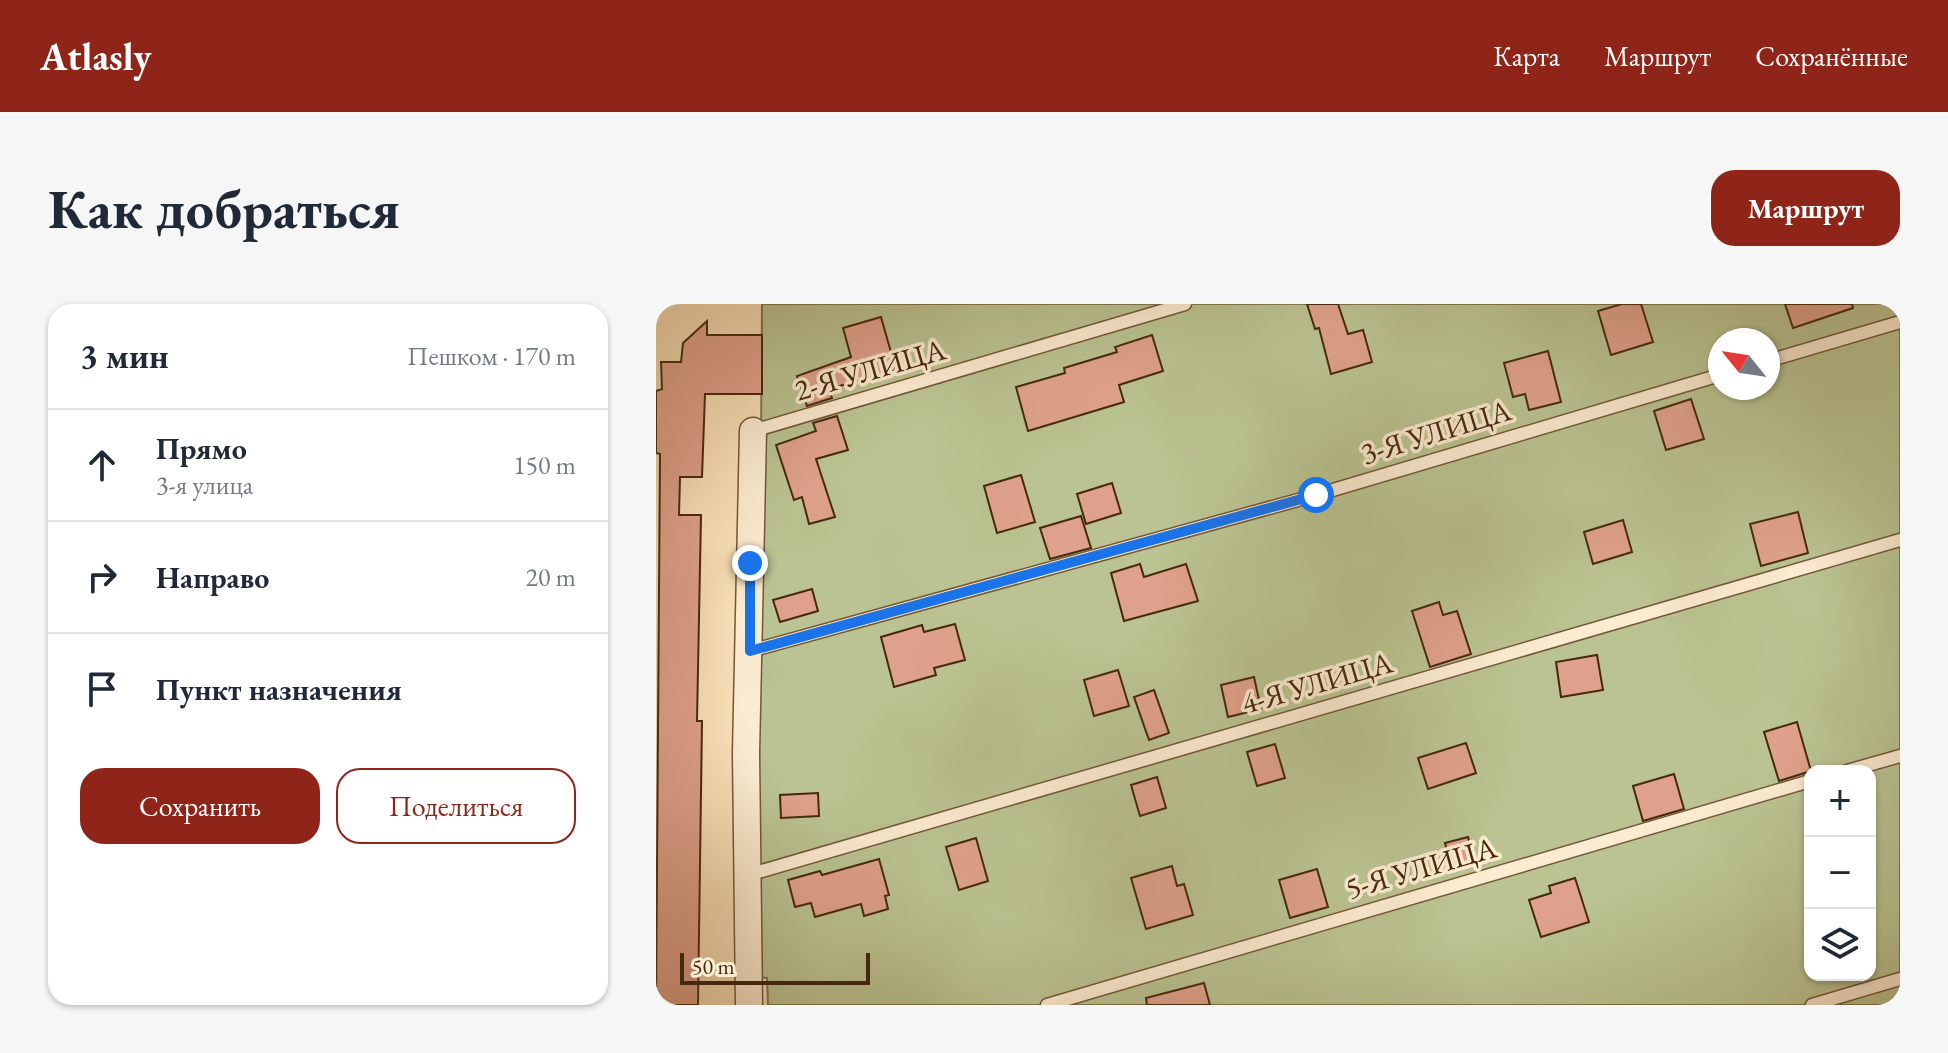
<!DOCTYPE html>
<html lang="ru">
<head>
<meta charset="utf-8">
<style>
  :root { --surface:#fff; --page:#f6f6f7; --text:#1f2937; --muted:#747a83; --line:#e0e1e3; --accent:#8f2418 }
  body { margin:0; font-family:"EB Garamond",serif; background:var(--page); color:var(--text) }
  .controls { position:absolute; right:24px; bottom:24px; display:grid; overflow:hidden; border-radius:16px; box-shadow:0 2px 6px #0004 }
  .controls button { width:72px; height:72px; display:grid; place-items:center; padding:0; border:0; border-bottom:2px solid var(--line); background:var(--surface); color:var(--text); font:40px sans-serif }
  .compass { position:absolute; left:1052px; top:24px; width:72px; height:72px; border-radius:50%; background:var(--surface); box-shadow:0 2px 6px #0004; rotate:300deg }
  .scale { position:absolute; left:24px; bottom:20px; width:190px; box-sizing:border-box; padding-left:8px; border:4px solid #46290d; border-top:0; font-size:22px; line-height:28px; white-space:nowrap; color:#46290d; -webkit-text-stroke:6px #fbebd0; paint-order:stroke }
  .stop { position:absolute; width:24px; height:24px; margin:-18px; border:6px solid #1a73e8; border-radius:50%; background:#fff }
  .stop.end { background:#1a73e8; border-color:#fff; box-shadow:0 2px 8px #0008 }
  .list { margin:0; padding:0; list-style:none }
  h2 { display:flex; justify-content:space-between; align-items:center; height:104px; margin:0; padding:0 32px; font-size:34px }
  h2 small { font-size:26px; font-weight:400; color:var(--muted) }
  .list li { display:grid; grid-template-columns:52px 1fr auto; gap:24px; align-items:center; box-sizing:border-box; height:112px; padding:0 32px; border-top:2px solid var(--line) }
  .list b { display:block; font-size:30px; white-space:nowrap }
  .list p { margin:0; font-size:26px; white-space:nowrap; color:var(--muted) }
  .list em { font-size:26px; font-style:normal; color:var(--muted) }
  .actions { display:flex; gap:16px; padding:24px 32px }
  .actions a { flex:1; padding:18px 0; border:2px solid var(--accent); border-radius:24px; text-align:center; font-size:28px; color:var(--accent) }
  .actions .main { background:var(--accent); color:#fff }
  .icon { flex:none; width:44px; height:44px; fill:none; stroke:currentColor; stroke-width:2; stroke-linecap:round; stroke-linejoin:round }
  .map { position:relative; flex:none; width:1244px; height:701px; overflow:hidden; border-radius:24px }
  header { display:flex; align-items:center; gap:48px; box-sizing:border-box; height:112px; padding:0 40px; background:var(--accent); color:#fff }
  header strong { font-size:38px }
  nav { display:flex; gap:44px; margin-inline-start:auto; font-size:28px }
  .intro { display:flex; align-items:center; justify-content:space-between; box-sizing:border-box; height:192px; padding:0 48px }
  h1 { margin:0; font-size:56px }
  .button { padding:20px 36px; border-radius:24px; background:var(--accent); color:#fff; font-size:28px; font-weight:700 }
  main { display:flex; gap:48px; padding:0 48px }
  aside { flex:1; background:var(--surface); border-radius:24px; box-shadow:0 2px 6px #0004 }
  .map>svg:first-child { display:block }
  .green { fill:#bac391; stroke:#80764f; stroke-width:2; fill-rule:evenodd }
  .building { fill:#dfa18b; stroke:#46290d; stroke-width:2 }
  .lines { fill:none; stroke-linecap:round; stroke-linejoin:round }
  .service-casing { stroke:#735738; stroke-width:15 }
  .minor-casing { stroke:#735738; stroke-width:29 }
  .service { stroke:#fbebd0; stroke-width:12 }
  .minor { stroke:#fbebd0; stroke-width:26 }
  .route { stroke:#1a73e8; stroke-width:10 }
  .labels { text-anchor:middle; stroke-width:7; stroke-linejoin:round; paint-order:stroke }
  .street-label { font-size:30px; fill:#46290d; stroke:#fbebd0 }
</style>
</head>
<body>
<header>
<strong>Atlasly</strong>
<nav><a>Карта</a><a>Маршрут</a><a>Сохранённые</a></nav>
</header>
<div class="intro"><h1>Как добраться</h1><a class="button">Маршрут</a></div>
<main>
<aside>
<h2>3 мин<small>Пешком · 170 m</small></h2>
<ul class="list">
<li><svg class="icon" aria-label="ahead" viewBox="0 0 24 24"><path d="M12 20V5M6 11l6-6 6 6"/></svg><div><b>Прямо</b><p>3-я улица</p></div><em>150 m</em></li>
<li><svg class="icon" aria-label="right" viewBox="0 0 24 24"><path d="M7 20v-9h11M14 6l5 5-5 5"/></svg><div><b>Направо</b></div><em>20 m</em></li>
<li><svg class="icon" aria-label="arrive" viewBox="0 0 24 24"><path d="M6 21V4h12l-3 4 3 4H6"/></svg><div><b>Пункт назначения</b></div></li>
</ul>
<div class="actions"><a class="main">Сохранить</a><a>Поделиться</a></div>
</aside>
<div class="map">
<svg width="1244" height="701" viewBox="0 0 1244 701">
  <rect width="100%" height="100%" fill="#f9e0b7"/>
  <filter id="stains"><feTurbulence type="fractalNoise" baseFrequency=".0025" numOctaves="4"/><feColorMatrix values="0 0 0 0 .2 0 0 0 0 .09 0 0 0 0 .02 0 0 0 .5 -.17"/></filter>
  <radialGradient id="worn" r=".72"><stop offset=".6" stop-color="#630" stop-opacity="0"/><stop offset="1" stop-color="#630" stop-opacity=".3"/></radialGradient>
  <path class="green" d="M106 0H1244V701H112L111 674 101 673ZM1064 36H1112V84H1064ZM1154 467H1214V671H1154Z"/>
  <g class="building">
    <polygon points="651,0 682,0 692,30 707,26 716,58 675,70 663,24 659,25"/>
    <polygon points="966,0 985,0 997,38 955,51 942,7"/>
    <polygon points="1129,0 1196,0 1197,4 1137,24"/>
    <polygon points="225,13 240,66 173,85 176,94 151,102 141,72 195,53 187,24"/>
    <polygon points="51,17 51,31 106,31 106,90 49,90 46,173 24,173 23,211 45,211 41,417 46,417 42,701 0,701 4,150 0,149 0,87 6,85 5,58 25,58 27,39"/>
    <polygon points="496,31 507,67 463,81 468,98 372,127 360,83 409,69 408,64 461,48 459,43"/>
    <polygon points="892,47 905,98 873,106 869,90 857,93 848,59"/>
    <polygon points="1035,95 1048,135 1010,146 998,107"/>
    <polygon points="181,112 192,146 160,155 179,213 153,220 146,193 138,196 120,141 160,127 157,119"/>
    <polygon points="365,171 379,218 341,229 328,182"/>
    <polygon points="456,179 465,209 430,220 421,190"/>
    <polygon points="1142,208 1152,249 1105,262 1094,220"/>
    <polygon points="425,212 435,244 394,255 384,224"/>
    <polygon points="967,216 976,248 937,260 928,228"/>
    <polygon points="484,260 488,273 530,260 542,297 468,317 455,269"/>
    <polygon points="156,285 162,307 124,318 117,296"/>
    <polygon points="783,298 787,311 801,307 815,350 774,363 756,307"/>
    <polygon points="299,320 309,356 278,364 280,371 238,383 225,333 266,321 268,328"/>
    <polygon points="941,351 947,386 905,393 900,358"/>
    <polygon points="462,366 473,402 438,412 428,376"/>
    <polygon points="598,373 605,405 572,413 565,381"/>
    <polygon points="498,386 513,429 493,436 478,393"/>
    <polygon points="1141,418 1155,467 1123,477 1108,428"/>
    <polygon points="810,439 820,469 772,485 762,454"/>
    <polygon points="619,440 629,474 601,482 591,448"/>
    <polygon points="1018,470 1028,505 987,517 977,482"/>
    <polygon points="501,473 510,504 484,512 475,481"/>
    <polygon points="162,489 163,512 125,514 124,491"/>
    <polygon points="812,533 819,560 796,566 789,539"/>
    <polygon points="320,534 332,577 303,586 290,543"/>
    <polygon points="223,555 233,591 229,592 232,605 208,612 205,600 159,613 155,599 139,603 132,576 164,567 166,571"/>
    <polygon points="516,562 521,582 528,580 537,611 490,625 475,574"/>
    <polygon points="661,565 672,603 634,614 623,576"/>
    <polygon points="919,574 933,618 885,633 873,596 895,589 893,582"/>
    <polygon points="548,679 554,701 491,701 490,694"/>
  </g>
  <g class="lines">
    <g class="service-casing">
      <g id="service">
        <polyline points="1112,57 1244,18"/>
        <polyline points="97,127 529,0"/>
        <polyline points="94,347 660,191 1064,71"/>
        <polyline points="1191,467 1244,452"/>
        <polyline points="92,571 1244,236"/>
        <polyline points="391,701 1154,477"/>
        <polyline points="1156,701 1244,675"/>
      </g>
    </g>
    <g class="minor-casing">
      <polyline id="minor" points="93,701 90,449 97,127"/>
    </g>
    <use href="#service" class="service"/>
    <use href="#minor" class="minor"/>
  </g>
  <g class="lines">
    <polyline class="route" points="94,259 94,347 660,191"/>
  </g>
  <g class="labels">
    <g class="street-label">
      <text transform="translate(214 66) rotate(-16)" y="10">2-Я УЛИЦА</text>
      <text transform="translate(780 128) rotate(-17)" y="10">3-Я УЛИЦА</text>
      <text transform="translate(661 379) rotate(-16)" y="10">4-Я УЛИЦА</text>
      <text transform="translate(765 564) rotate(-16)" y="10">5-Я УЛИЦА</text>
    </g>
  </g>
  <rect width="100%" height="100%" filter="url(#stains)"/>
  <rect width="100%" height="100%" fill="url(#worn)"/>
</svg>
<div class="controls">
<button>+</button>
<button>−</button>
<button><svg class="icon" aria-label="layers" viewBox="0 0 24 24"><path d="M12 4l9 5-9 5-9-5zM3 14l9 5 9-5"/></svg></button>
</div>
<svg class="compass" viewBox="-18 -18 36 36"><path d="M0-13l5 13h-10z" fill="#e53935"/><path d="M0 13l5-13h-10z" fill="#747a83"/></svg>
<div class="scale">50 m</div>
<div class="stop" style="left:660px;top:191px"></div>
<div class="stop end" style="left:94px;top:259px"></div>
</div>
</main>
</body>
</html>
